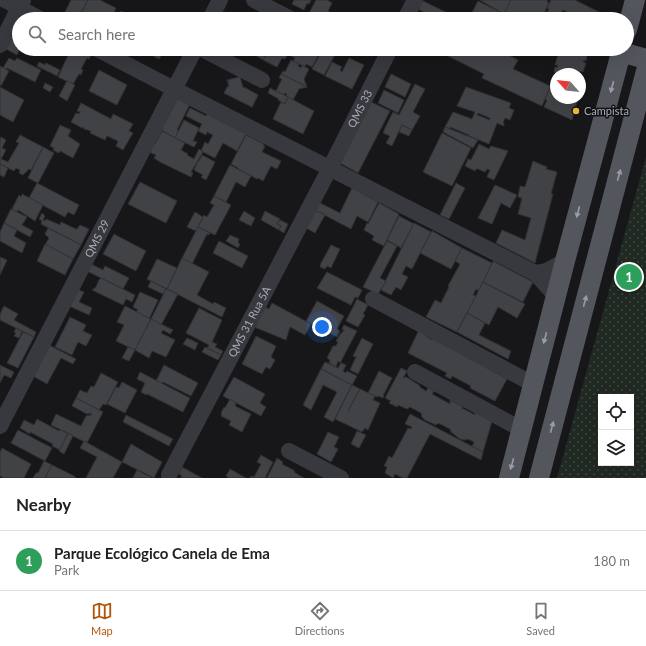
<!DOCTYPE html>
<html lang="en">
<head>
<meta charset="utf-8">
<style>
  :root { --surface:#fff; --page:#f2f2f2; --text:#202124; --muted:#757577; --line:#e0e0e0; --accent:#b45309 }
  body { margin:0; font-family:Lato,sans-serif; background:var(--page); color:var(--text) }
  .controls { position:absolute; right:12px; bottom:12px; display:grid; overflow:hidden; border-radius:0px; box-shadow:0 4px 16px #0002 }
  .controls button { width:36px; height:36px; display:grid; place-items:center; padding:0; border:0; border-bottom:1px solid var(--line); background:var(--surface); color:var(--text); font:20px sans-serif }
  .compass { position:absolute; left:550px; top:68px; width:36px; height:36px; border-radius:50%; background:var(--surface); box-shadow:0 4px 16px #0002; rotate:297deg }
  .you { position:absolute; left:322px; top:327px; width:14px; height:14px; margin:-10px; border:3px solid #fff; border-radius:50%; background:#1a73e8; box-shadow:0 0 0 6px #1a73e833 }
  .badge { display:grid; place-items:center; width:26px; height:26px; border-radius:50%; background:var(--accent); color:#fff; font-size:13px; font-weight:700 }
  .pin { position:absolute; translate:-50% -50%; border:2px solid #fff; box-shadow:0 1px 4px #0006 }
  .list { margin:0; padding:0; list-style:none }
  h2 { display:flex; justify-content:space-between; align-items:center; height:52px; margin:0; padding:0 16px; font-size:17px }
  h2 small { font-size:13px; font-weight:400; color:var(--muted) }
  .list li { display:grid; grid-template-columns:26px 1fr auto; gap:12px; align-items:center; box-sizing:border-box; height:60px; padding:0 16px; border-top:1px solid var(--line) }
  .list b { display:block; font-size:15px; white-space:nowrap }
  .list p { margin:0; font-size:13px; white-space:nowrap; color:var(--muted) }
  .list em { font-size:13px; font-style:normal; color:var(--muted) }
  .icon { flex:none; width:22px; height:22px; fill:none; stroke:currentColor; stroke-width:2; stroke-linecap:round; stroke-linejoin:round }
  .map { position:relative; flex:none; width:646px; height:478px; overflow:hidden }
  .search { position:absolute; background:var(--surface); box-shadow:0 4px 16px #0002; left:12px; right:12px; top:12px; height:44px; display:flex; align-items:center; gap:10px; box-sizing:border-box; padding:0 14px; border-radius:22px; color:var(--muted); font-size:15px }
  .sheet { height:112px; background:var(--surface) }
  nav { display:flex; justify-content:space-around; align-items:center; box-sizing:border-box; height:56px; border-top:1px solid var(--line); background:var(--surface); font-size:11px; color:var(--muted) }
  nav a { display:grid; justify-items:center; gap:2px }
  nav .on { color:var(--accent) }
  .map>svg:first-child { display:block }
  .green { fill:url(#green-dots); fill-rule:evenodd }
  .building { fill:#414246; stroke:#313135; fill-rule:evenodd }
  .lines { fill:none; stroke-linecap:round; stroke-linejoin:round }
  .minor { stroke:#38393e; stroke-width:16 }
  .major { stroke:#54565d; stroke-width:20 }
  .oneway { fill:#999ca6 }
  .poi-dot { fill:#ebbb3d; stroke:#121214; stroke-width:1.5 }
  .labels { text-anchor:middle; stroke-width:3; stroke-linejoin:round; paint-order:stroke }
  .street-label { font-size:11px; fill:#aaadb8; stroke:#121214 }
  .poi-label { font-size:11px; fill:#aaadb8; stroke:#121214; text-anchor:start }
</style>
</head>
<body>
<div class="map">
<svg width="646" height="478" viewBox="0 0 646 478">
  <defs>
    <pattern id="green-dots" width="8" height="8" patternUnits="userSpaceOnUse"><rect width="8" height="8" fill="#212923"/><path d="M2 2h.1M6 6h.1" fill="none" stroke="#3f4541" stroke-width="1.8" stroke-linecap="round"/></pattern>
  </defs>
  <rect width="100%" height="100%" fill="#171719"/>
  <path class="green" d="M646 157V478H557ZM601 397H631V463H601Z"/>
  <g class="building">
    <polygon points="71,0 88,0 78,19 65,12"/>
    <polygon points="88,0 100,0 116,8 111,19 79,18"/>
    <polygon points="294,0 311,0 309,4 307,3 304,10 292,4"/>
    <polygon points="316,0 327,0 332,3 328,11 330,12 327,19 306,19"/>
    <polygon points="480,0 511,0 504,14"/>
    <polygon points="511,0 548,0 547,2 549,3 541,19 506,19 502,17"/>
    <polygon points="551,0 575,0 601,13 599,19 581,19 563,10 561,13 560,12 558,16 564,19 541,19 545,12 548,11 549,9 547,8"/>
    <polygon points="423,1 460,19 437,19 418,9"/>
    <polygon points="478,1 504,14 501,19 469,19"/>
    <polygon points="121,11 131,16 130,19 115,19 117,17 119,16"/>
    <polygon points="19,24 19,49 20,49 17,55 6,49"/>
    <polygon points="56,49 71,49 68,55"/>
    <polygon points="71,49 80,49 91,55 89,59 87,58 81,69 83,70 81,75 79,74 73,84 58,77"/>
    <polygon points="140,49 165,49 159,59"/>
    <polygon points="254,49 269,49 263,60 252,53"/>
    <polygon points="269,49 291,49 285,59 282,58 277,67 263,60"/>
    <polygon points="292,49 314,49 320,52 312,67 306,64 305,67 293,61 295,58 289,55"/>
    <polygon points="323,49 333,49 337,51 324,75 312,69"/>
    <polygon points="434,49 489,49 491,50 492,49 497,49 518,60 513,69 550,86 550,87 542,106 482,78 484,74"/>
    <polygon points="559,49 567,51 567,49 574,49 583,51 582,55 587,56 586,61 584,60 583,62 586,63 583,72 580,71 580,74 582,75 580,85 580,74 561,74 554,72 555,67 557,68 558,65 555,65 558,55 560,56 561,54 558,53"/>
    <polygon points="9,58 15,61 17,58 41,70 35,82 7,68 7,70 3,68"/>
    <polygon points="349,58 364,65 352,89 325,76 332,62 342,67 340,70 342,72"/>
    <polygon points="291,60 299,64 298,66 301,68 302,65 309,69 304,79 307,87 281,74 283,71 285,72"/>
    <polygon points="39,62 45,65 46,63 60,70 57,76 37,66"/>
    <polygon points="0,66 9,71 1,86 0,85"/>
    <polygon points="99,70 127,85 117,105 89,91"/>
    <polygon points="281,74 307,87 299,89 293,100 286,96 287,94 285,93 284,95 276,91 282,79 279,78"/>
    <polygon points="391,74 411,84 405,97 385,87"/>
    <polygon points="240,77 243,88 245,88 258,95 252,107 224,93 228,86 229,87 227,80"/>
    <polygon points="240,77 243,88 244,87 258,95 252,107 224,93 228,86 229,87 228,80"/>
    <polygon points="67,81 75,85 67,101 59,96"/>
    <polygon points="556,81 556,98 578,98 572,120 544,107 547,100 545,99 550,87 553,88"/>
    <polygon points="45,83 53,87 50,92 43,88"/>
    <polygon points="415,84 425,89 413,112 420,116 412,130 402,125 392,146 386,143 390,136 383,133 386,126 393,112 399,115"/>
    <polygon points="0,87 24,100 13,122 0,115"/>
    <path d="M466 87 511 103 509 108 514 110 510 120 505 118 503 123H504V126L497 123 489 144 469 136V135L450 127V129L445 127 453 112 472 119 475 112 457 106ZM478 113 490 118V120L477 115Z"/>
    <polygon points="270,88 288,97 285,104 278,100 279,99 268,93"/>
    <polygon points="384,90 404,100 398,113 378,103"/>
    <polygon points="176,97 190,104 177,130 179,131 175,138 160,129"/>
    <polygon points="288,97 314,111 303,134 273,119 281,102 285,104"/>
    <polygon points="371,102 390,111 358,173 340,163"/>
    <polygon points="81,103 111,119 113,114 133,124 129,131 133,133 123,150 116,146 118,141 107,136 105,140 90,133 91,131 84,129 83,127 82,128 71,122 76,113 79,114 80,112 77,111"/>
    <polygon points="190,108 206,116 207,114 246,134 237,151 223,143 215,158 201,151 205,142 208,144 213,135 207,132 206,135 198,131 202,124 186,116"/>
    <polygon points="184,120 199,128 193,141 197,142 194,147 175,138"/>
    <polygon points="60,125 71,130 68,136 80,144 73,158 60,151 59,153 53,150 54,148 50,146"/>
    <polygon points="402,125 412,130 409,136 399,132"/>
    <polygon points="445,127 478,140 473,148 443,132"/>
    <polygon points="162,131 185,143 181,150 188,154 187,155 194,159 199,149 203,152 191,172 193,173 191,177 160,162 154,158 156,155 149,152 153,143 155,144"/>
    <polygon points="442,133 471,148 452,186 423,172"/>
    <polygon points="20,135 43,147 31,170 29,169 23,175 19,173 20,170 16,168 14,171 0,164 0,140 1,137 6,140 2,148 6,150 1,159 8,162 19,143 16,142"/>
    <polygon points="246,135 264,144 263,145 265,146 262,152 281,161 277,169 271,166 263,181 258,178 257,179 238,169 238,168 231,164"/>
    <polygon points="479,144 489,149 491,146 508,151 494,180 487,177 490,170 487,169 485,172 478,169 476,169 475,171 465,166 468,159 471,160"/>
    <polygon points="43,147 54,153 38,183 28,178"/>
    <polygon points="202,155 215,162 206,180 201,177 203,175 194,170 198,161 199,161"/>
    <polygon points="533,161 547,167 546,169 557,172 551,194 553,194 535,263 496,243 502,230 525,240 531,218 518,214 522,198 518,197 520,186 525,187"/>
    <polygon points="0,164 8,168 4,177 0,175"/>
    <polygon points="230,165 251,176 245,187 236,182 226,202 214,196"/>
    <polygon points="140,182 177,201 166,223 128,204"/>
    <polygon points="37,183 79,205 74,215 68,212 65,217 29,198"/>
    <polygon points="456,183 465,188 449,219 440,215"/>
    <polygon points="495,185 517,195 510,208 501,203 492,224 478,218"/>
    <polygon points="352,188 378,202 368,222 357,216 351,229 315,210 318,202 340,213"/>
    <polygon points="22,194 43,205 35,221 18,210 17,212 12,209 19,195 21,197"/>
    <polygon points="214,196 231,205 215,235 198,227 204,215 207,217 214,205 210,203"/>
    <polygon points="379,203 399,214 384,246 372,240 374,236 364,230 367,223 368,224"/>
    <polygon points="11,209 27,217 22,225 33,231 30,237 4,223"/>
    <polygon points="315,210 325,215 315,233 306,228"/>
    <polygon points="244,211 255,218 251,226 239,220"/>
    <polygon points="265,211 280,219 277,224 281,226 279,230 261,220"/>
    <polygon points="195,212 203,217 196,231 187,227"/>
    <polygon points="42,213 45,216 43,220 45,221 46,219 60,225 61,222 76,229 77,229 80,225 89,229 81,245 41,224 42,221 39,219"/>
    <polygon points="399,216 414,224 401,248 387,240"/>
    <polygon points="280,220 288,224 284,233 279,230 281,226 277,224"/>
    <polygon points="4,223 17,230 14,236 26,243 22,253 0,241 0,232"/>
    <polygon points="414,223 431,232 412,269 406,266 402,274 408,277 401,290 396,287 391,295 381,290"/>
    <polygon points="198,227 210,233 209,235 207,234 192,264 182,258"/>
    <polygon points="48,228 81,245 73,259 45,245 49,238 45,234"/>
    <polygon points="432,231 462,248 451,269 420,253"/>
    <polygon points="114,234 146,251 136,271 103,254"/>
    <polygon points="230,235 239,239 238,243 240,244 238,248 226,241"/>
    <polygon points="219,241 248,256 242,268 213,253"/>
    <polygon points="387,241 397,246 380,278 386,281 378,294 363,287"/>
    <polygon points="45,244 73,259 65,275 37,261"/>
    <polygon points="331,245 340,249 331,268 327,266 325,269 320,267 321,263"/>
    <polygon points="462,248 492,263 479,291 476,289 473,295 476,296 457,332 426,317 435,300 441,303 449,287 448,286 460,264 455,261"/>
    <polygon points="0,257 7,260 0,275"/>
    <polygon points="182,258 209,272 197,295 213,304 214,302 226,308 222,317 167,289"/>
    <polygon points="157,259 177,268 167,289 147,279"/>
    <polygon points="493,261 533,282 523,302 483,282"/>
    <polygon points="91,264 103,270 105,266 129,278 123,289 87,271"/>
    <polygon points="327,272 362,290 358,298 355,297 351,305 317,288"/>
    <polygon points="101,278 135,295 132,302 126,299 123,305 92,290 96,287 99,280"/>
    <polygon points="151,281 166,289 163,294 148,287"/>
    <polygon points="483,282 525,304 517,318 498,307 489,325 467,313"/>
    <polygon points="166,289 178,294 161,325 151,319"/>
    <polygon points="78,290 84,292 79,302 92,308 89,315 69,306"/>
    <polygon points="140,292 158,300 149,319 136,312 138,310 133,307"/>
    <polygon points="357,299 368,305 363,314 365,315 358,327 346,321"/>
    <polygon points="317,301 344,316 337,329 340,331 337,337 306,321"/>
    <polygon points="272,303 311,324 305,335 290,327 286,340 254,327 265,307 269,309"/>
    <polygon points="4,306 18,314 14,320 36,332 34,337 0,320 0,314"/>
    <polygon points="125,306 151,319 135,350 116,341 124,325 117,322"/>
    <polygon points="199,308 222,320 212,342 217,344 215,347 223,351 221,355 207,348 209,345 186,333"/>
    <polygon points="467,313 485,323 479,335 511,351 508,359 457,332"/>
    <polygon points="70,317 86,325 83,331 92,335 86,346 78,342 72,355 55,347"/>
    <polygon points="151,319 173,330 170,334 163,330 161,333 175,340 166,357 152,351 149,358 135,350"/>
    <polygon points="344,325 357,331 340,363 338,361 336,367 329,363 330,360 327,358 333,346 336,346 338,342 336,341 341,333 342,333 344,330 342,329"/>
    <polygon points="16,328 22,331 19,338 14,336 16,333 14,332"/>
    <polygon points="419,330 427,335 426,336 432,340 433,338 507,379 495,401 470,388 471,386 452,376 451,379 445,376 447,373 408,353"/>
    <polygon points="23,332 34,337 18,368 7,363"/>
    <polygon points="256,336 276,346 271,357 275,360 270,369 266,367 262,374 242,364"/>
    <polygon points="187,338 198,343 195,350 183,344"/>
    <polygon points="362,338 373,344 358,374 350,370 356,357 353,356"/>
    <polygon points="49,345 76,359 73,364 61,358 47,384 33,376"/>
    <polygon points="128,347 135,350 129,361 122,358"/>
    <polygon points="205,347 221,355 218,360 202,352"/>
    <polygon points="325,362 338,368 341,363 346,365 343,371 346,373 347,371 357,376 352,385 321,369"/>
    <polygon points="0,365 14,372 11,378 4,375 0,383"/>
    <polygon points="164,365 198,383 191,396 163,382 162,384 156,381"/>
    <polygon points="401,368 407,371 403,378 406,377 419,385 421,388 426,391 428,388 434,391 432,394 450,404 450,400 463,407 462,409 464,409 475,415 474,411 492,421 483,452 472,447 474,442 468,439 465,440 460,439 451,432 450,429 438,423 436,425 425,420 422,417 421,413 410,407 407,409 398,405 397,407 389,403 391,401 385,398"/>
    <polygon points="321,369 352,385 333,422 324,417 337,392 323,385 311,410 303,405"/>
    <polygon points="379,371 392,378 384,394 383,398 378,396 377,397 368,393"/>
    <polygon points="140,372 190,398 183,412 147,394 146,395 141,392 145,383 137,379"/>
    <polygon points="101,373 118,382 106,405 103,404 99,410 76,398 80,390 87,393 91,386 94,387"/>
    <polygon points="234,377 265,394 260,403 266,407 261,416 223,396"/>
    <polygon points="122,382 137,390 125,413 107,404 116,387 119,388"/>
    <polygon points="352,385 360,389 348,411 360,389 375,396 373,400 380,403 368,430 365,428 362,432 335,419"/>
    <polygon points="76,398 103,412 87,443 51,425 56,414 81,426 86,416 90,415 91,416 91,413 87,414 72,406"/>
    <polygon points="230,399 236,403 235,406 251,414 242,432 229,425 231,421 221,416 222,414 221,413 224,407 225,408"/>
    <polygon points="410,414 483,452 481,460 430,434 407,478 403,478 395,474 393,478 385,473 387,467 384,466 389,456 392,458 408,428 411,429 412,427 405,424"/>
    <polygon points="126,415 173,439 169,446 123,422"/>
    <polygon points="37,419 59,431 60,430 68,433 60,450 52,446 53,444 30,432 30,434 20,428 24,420 34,425"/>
    <polygon points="18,430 52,448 45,461 11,443"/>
    <polygon points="357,431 366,435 359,448 351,444"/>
    <polygon points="328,432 339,437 334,447 338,449 331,462 317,454"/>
    <polygon points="68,433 73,436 64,454 59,451"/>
    <polygon points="84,441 122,462 113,478 86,478 97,457 80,448"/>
    <polygon points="131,444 162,462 154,478 122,462"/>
    <polygon points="2,448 31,464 24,478 4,478 0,476 0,452"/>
    <polygon points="261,455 273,462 265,478 250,478 251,476 254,477 261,464 257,462"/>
    <polygon points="277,458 283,462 282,464 295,471 294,472 304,478 267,478"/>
    <polygon points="44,461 52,465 45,478 33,478 36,473 38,473"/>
    <polygon points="52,465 74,476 76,478 45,478"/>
    <polygon points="182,467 202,478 180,478 182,476 179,474"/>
    <polygon points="230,469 246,478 229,478 226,476"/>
    <polygon points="137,470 144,474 153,478 133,478"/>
  </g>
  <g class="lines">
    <g class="minor">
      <polyline points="5,0 40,19"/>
      <polyline points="254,0 291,19"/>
      <polyline points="210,19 220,0"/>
      <polyline points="405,19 415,0"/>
      <polyline points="0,45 23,0"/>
      <polyline points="97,49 174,89 535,273 556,296"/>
      <polyline points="202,49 262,80"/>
      <polyline points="535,273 546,271 565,261"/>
      <polyline points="373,299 533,384"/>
      <polyline points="415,372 521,429"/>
      <path id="s1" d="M0 426 195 49"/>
      <polyline points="289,451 341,478"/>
      <path id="s2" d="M169 475 330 168 390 49"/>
    </g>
    <g class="major">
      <polyline points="627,30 635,0"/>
      <polyline points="621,52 646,59"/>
      <polyline points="509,478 565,261 622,49"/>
      <polyline points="539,478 646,71"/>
    </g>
  </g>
  <defs><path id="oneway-solid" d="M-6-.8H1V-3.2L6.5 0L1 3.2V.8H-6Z"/></defs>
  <g class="oneway">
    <use href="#oneway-solid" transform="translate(612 87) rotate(105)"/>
    <use href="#oneway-solid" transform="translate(619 175) rotate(-75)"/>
    <use href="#oneway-solid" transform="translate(578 212) rotate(105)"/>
    <use href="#oneway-solid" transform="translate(585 301) rotate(-75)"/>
    <use href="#oneway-solid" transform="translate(545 338) rotate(105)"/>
    <use href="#oneway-solid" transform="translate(552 427) rotate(-75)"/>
    <use href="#oneway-solid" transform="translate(512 464) rotate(105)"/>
  </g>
  <circle class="poi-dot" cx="576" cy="111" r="4"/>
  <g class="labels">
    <g class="street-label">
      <text dy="4" stroke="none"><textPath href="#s2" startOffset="413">QMS 33</textPath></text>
      <text dy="4" stroke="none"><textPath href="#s1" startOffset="211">QMS 29</textPath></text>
      <text dy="4" stroke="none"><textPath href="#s2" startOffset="173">QMS 31 Rua 5A</textPath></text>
    </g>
    <g class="poi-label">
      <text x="584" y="115">Campista</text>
    </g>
  </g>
</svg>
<div class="controls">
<button><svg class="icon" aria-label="locate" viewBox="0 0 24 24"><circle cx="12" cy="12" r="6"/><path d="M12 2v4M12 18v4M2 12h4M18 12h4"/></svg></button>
<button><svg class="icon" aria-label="layers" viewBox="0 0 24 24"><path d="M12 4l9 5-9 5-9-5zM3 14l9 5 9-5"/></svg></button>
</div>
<svg class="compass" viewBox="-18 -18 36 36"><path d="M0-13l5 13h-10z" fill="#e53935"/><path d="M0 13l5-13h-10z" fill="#757577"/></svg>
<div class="you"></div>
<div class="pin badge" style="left:629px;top:277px;background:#2e9e5b">1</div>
<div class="search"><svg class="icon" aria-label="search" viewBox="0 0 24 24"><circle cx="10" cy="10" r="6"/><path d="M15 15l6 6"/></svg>Search here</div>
</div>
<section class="sheet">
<h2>Nearby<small></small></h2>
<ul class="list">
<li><span class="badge" style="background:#2e9e5b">1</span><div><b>Parque Ecológico Canela de Ema</b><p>Park</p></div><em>180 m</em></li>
</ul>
</section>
<nav>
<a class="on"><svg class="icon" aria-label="map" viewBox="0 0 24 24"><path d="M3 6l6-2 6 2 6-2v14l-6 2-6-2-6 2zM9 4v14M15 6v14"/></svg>Map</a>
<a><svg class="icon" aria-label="directions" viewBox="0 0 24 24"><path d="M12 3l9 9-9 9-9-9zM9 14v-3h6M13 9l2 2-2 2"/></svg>Directions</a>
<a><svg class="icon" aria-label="saved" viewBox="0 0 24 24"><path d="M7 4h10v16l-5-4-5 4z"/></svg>Saved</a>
</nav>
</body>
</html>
